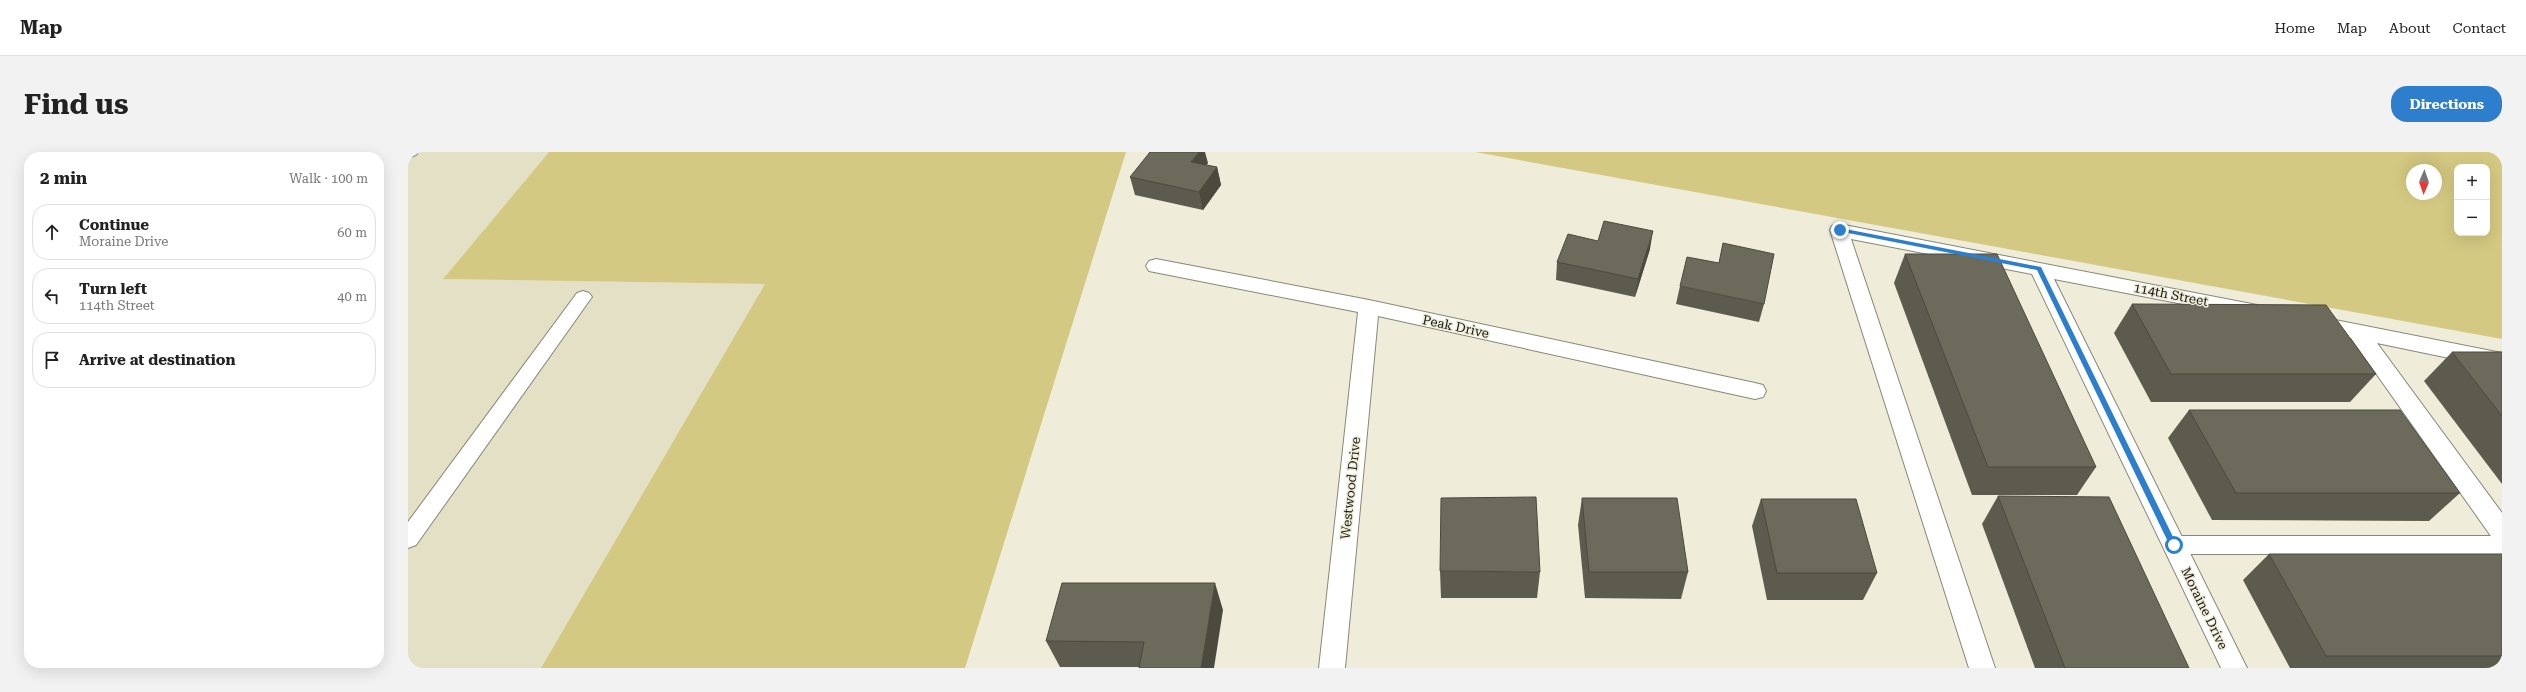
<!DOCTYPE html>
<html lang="en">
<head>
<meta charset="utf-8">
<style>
  :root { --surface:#fff; --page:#f2f2f2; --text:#222; --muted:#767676; --line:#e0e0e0; --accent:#2d7fce }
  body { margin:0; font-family:"Roboto Serif",serif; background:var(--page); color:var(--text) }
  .controls { position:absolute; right:12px; top:12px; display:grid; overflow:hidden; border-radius:8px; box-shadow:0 4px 16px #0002 }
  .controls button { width:36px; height:36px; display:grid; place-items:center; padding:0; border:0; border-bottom:1px solid var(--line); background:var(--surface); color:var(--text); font:20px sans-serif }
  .compass { position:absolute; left:1998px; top:12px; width:36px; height:36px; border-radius:50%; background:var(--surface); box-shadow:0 4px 16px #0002; rotate:182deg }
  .stop { position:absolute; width:12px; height:12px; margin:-9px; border:3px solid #2d7fce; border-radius:50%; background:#fff }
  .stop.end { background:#2d7fce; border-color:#fff; box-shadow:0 1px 4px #0008 }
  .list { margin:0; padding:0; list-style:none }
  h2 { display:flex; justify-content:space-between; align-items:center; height:52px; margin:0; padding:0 16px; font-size:17px }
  h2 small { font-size:13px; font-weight:400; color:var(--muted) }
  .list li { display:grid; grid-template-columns:26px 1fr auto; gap:12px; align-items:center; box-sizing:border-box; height:56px; margin:0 8px 8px; padding:0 8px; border:1px solid var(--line); border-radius:16px }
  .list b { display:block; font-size:15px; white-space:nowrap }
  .list p { margin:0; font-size:13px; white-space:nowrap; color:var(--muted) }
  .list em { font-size:13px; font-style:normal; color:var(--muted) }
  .icon { flex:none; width:22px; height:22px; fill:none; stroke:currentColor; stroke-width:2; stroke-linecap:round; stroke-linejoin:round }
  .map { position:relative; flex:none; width:2094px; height:516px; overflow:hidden; border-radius:16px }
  header { display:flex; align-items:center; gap:24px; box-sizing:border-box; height:56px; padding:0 20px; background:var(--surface); border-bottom:1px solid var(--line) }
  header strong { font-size:19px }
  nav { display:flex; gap:22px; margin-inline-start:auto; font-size:14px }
  .intro { display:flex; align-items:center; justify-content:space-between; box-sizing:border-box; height:96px; padding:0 24px }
  h1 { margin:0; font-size:28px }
  .button { padding:10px 18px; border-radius:16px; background:var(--accent); color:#fff; font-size:14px; font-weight:700 }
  main { display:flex; gap:24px; padding:0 24px }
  aside { flex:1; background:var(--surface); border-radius:16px; box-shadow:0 4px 16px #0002 }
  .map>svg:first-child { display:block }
  .built { fill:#e3e0c6 }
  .green { fill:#d4c982; fill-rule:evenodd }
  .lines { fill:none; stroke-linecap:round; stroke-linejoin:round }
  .service-casing { stroke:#898777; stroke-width:2 }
  .minor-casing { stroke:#898777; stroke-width:2 }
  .service { fill:#fff; fill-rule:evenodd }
  .minor { fill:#fff; fill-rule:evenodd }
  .wall { fill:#5d5b4d }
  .shaded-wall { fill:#4c4a3f }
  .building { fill:#6c6a5a; stroke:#4c4a3f }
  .route { fill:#2d7fce }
  .labels { text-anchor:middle; stroke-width:3; stroke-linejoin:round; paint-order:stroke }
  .street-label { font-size:13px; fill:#191812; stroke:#efedda }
</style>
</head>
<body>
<header>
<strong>Map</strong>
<nav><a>Home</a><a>Map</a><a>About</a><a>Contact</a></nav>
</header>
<div class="intro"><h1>Find us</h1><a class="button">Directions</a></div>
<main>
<aside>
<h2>2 min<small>Walk · 100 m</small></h2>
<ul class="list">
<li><svg class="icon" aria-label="ahead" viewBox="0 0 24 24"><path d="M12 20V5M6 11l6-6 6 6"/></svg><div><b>Continue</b><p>Moraine Drive</p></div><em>60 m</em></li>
<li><svg class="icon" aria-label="left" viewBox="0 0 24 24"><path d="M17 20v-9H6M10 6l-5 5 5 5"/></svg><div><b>Turn left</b><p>114th Street</p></div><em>40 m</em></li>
<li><svg class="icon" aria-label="arrive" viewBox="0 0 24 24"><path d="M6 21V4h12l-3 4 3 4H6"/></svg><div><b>Arrive at destination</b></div></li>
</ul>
</aside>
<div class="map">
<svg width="2094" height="516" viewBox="0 0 2094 516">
  <rect width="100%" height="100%" fill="#efedda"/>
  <polygon class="built" points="0,0 141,0 35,127 357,132 133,516 0,516"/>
  <g class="green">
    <polygon points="141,0 718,0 557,516 133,516 357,132 35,127"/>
    <path d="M1067 0H2094V187ZM2049 15H2079V81H2049ZM2004 18H2028V42H2004Z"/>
  </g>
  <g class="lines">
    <g class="service-casing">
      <g id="service">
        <polygon points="0,0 10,0 8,3 0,6"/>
        <polygon points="175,139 181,141 184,145 181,149 8,393 0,396 0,370 169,141"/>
        <polygon points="1766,384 2094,384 2094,402 1766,402 1758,399 1755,393 1758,387"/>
      </g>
    </g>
    <g class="minor-casing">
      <g id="minor">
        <polygon points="1431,72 1849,153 1852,158 1849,163 1842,165 1646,127 1839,516 1813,516 1624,122 1443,87 1587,516 1561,516 1422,78 1424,74"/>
        <polygon points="748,107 961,148 1347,231 1355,233 1358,239 1355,245 1347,247 970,164 937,516 911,516 950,160 741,119 738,114 741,109"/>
        <polygon points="1907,164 2094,201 2094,217 1969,191 2094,361 2094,390 2085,387 1943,186 1900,176 1897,171 1900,166"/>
      </g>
    </g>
    <use href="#service" class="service"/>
    <use href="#minor" class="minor"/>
  </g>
  <g class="wall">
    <polygon points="800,11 798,13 809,15 813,33 795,58 727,43 722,25"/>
    <polygon points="1190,89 1242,97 1227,145 1148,128 1149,110"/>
    <polygon points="1497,102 1688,315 1669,343 1564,343 1486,131"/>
    <polygon points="1272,134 1356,152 1351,170 1268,152"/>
    <polygon points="1724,152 1968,222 1942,250 1743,250 1706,181"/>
    <polygon points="2044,200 2094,200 2094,332 2016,229"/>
    <polygon points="1781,258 2052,341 2021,369 1804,368 1760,286"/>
    <polygon points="1590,344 1781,516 1627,516 1574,372"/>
    <polygon points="1174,346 1280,420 1273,447 1177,446 1170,373"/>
    <polygon points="1353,347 1469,421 1455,448 1359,448 1344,374"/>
    <polygon points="1861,402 2094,402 2094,516 1882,516 1835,428"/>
    <polygon points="1032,419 1132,420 1129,446 1033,446"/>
    <polygon points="815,458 731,515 652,515 638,489"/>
  </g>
  <g class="shaded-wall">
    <polygon points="791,0 797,0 800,11 787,28 783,10"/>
    <polygon points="809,15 813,33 795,58 791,40"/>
    <polygon points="1245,79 1242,97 1227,145 1230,127"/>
    <polygon points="807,431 815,458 806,516 793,516"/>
  </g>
  <g class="building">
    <polygon points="742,0 791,0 783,10 809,15 791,40 722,25"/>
    <polygon points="1196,69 1245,79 1230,127 1149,110 1160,82 1190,89"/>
    <polygon points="1315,91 1366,102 1356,152 1272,134 1279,105 1311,111"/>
    <polygon points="1497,102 1589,102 1688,315 1580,315"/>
    <polygon points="1724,152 1918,153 1968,222 1763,222"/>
    <polygon points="2044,200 2094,200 2094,264"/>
    <polygon points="1781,258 1992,258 2052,341 1828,341"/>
    <polygon points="1590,344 1701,345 1781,516 1657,516"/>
    <polygon points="1128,345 1132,420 1032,419 1033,346"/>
    <polygon points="1174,346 1269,346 1280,420 1181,420"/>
    <polygon points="1353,347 1448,347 1469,421 1369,421"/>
    <polygon points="1861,402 2094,402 2094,504 1918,504"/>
    <polygon points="654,431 807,431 793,516 731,516 736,490 638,489"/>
  </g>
  <polygon class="route" points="1432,76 1633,115 1769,393 1768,396 1763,396 1629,118 1430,79"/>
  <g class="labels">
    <g class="street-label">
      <text transform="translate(1763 142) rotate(11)" y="5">114th Street</text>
      <text transform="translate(1048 174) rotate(12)" y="5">Peak Drive</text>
      <text transform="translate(942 336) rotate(-84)" y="5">Westwood Drive</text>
      <text transform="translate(1797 456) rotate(64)" y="5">Moraine Drive</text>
    </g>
  </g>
</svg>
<div class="controls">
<button>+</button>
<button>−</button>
</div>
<svg class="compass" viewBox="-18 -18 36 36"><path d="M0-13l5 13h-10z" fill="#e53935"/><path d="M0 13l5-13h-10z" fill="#767676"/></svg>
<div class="stop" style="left:1766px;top:393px"></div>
<div class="stop end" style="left:1432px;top:78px"></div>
</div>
</main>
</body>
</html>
